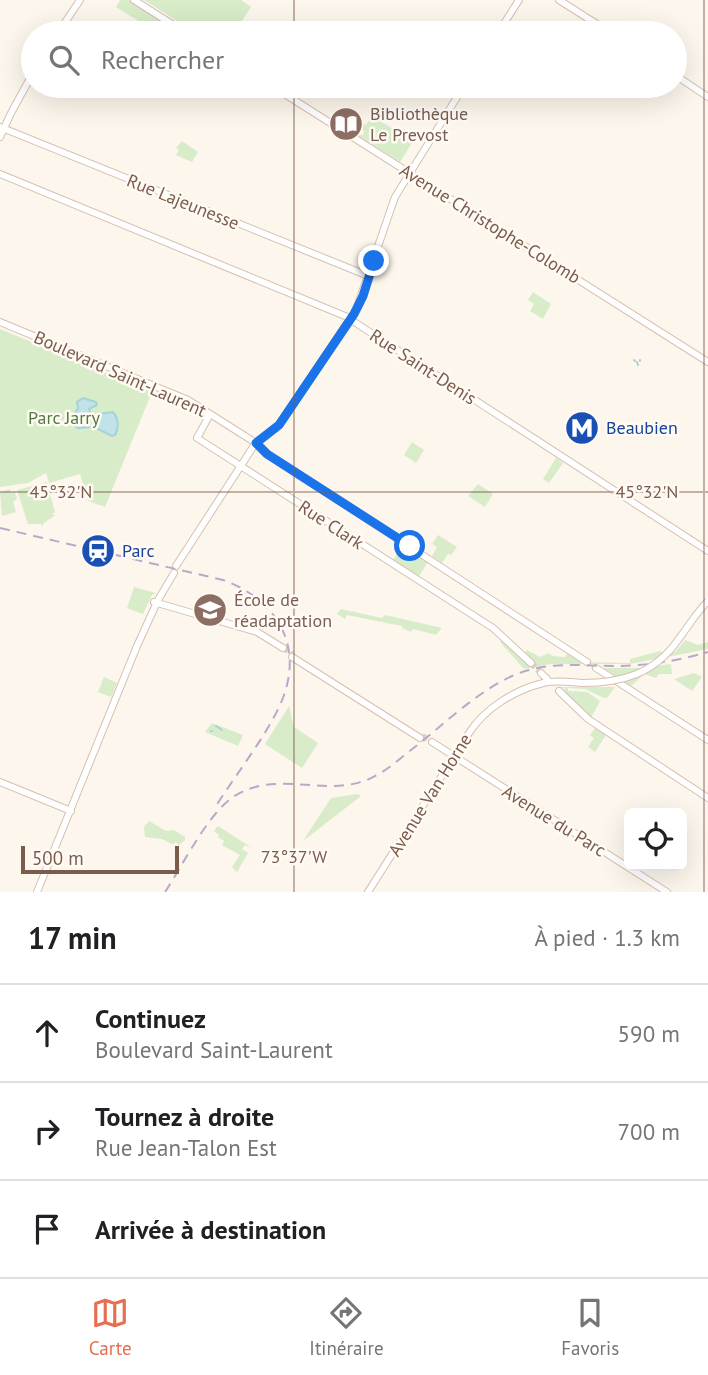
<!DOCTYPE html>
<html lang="fr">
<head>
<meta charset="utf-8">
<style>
  :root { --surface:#fff; --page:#f6f6f6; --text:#202124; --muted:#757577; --line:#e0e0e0; --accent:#e76f51 }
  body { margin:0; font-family:"PT Sans",sans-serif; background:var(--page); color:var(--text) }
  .controls { position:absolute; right:21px; bottom:21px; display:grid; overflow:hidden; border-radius:10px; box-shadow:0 7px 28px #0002 }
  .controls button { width:63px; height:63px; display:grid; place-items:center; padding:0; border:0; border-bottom:2px solid var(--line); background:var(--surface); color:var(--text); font:35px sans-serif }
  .scale { position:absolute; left:21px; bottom:18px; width:158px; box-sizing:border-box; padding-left:7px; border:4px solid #7a5c4d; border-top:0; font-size:19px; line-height:24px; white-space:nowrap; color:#7a5c4d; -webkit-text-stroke:5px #fffaf3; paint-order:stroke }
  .stop { position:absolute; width:21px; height:21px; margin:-16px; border:5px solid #1a73e8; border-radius:50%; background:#fff }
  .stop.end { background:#1a73e8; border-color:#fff; box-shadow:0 2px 7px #0008 }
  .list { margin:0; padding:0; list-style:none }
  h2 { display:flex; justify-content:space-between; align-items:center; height:91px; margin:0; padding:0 28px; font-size:30px }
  h2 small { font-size:23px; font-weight:400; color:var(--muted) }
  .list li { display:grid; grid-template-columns:46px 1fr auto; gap:21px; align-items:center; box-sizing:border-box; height:98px; padding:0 28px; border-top:2px solid var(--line) }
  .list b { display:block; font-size:26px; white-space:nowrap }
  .list p { margin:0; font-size:23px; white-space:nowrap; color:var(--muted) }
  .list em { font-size:23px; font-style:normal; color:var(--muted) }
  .icon { flex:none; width:38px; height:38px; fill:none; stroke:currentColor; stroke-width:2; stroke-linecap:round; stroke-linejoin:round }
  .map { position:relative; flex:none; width:708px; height:892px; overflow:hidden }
  .search { position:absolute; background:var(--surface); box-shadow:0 7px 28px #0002; left:21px; right:21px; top:21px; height:77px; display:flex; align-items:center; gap:18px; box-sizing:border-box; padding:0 24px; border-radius:38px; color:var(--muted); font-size:26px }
  .sheet { height:385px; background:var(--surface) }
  nav { display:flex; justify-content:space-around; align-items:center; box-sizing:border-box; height:98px; border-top:2px solid var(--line); background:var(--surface); font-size:19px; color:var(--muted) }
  nav a { display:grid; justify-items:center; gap:4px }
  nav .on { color:var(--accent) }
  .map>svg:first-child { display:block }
  .green { fill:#d8ecc9 }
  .water { fill:#bfe3e8; stroke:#a5d3da; stroke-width:2 }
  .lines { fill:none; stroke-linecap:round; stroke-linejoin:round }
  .stream { stroke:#a5d3da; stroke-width:2 }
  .secondary-tunnel { stroke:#dcd0c4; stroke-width:6; stroke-dasharray:6 3; stroke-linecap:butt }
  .secondary-casing { stroke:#d6c0b0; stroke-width:8 }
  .secondary { stroke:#fff; stroke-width:6 }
  .rail { stroke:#b9a8c9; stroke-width:2; stroke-dasharray:10 7; stroke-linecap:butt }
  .secondary-bridge-casing { stroke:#d6c0b0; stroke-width:8; stroke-linecap:butt }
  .secondary-bridge { stroke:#fff; stroke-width:6 }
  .route { stroke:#1a73e8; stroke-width:9 }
  .ticks { fill:none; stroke:#7a5c4d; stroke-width:2; stroke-opacity:0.45 }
  .labels { text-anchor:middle; stroke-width:5; stroke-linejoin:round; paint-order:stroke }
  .education-label { font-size:18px; fill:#785e54; stroke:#fffaf3; text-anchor:start }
  .street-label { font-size:18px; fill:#7a5c4d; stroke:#fffaf3 }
  .park-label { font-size:18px; fill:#537a41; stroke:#fffaf3 }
  .transit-label { font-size:18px; fill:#164399; stroke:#fffaf3; text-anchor:start }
  .ticks-label { font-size:18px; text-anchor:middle; fill:#7a5c4d; stroke:#fffaf3; stroke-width:5; stroke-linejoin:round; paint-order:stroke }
</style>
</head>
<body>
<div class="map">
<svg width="708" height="892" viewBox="0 0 708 892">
  <rect width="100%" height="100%" fill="#fdf6ec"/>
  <g class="green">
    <polygon points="120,0 129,0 181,33 158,33 116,7"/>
    <polygon points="144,0 241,0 251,7 234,33 196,33"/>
    <polygon points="372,116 413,141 400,162 357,135 363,135 364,131 359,126 361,123 366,125"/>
    <polygon points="182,141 198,152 192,162 176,155 179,150 176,148"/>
    <polygon points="533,292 551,304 543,319 530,311 534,304 528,300"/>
    <polygon points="0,329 152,392 105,507 88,501 80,474 49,483 46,473 28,483 0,487"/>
    <polygon points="412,442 424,450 416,463 404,455"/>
    <polygon points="556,458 563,463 549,483 543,479"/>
    <polygon points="47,482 55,512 52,514 55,515 43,524 42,527 41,524 28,524 17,490"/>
    <polygon points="478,484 493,494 485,507 468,496"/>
    <polygon points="10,489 11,493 15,492 17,499 13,502 16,512 2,516 0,492"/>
    <polygon points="438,535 457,547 451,555 448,554 442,563 432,556 437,547 432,544"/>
    <polygon points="403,546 428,562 419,576 393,560"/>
    <polygon points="134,587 156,593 152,595 143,614 127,608"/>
    <polygon points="341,609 382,618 385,615 442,628 436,635 413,629 411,632 402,628 402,626 347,615 345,619 337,614"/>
    <polygon points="503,639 534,662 525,653 527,650 540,657 549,653 552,656 565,657 568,652 583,662 630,663 630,659 660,651 664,653 675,652 685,640 698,645 708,642 708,649 630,664 551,664 524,669 500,642"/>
    <polygon points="671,664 672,674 659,674 656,678 644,674 631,686 604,668 641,668"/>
    <polygon points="694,673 702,677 692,691 674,679"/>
    <polygon points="104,677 117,683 111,697 98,692"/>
    <polygon points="552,687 615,687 607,698 604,698 585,689 568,688 568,691 573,691 572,694 574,691 587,692 600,701 591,718 563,691 565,688"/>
    <polygon points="289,706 294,727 318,743 302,768 265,744"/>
    <polygon points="212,723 243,735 238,746 205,732"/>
    <polygon points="595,728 606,735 595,752 588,747 594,738 590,735"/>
    <polygon points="357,794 361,796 303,841 331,798"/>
    <polygon points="149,821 166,831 174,830 185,837 185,840 179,845 176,842 172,844 162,839 145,837 144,827"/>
    <polygon points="218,826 252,848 245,845 242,849 248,853 237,872 232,867 240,855 222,845 224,841 218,837 219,835 214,831 212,833"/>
  </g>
  <path class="water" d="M83 398 96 402 97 405 89 409 91 415 113 412C119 419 119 428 115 435L112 436 94 427 78 428 71 423V419L78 408 77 402Z"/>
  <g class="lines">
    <g class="stream">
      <polyline points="634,360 635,361"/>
      <polyline points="640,361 640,360"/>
      <polyline points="637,362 638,365"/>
      <polyline points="216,726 222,730"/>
      <polyline points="211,731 212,731"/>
    </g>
    <g class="secondary-tunnel">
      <polyline points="283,648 292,654"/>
      <polyline points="531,663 541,673"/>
      <polyline points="422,736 432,742"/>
    </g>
    <g class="secondary-casing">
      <g id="secondary">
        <polyline points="134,0 186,33"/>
        <polyline points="559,0 611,33"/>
        <polyline points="58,33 80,0"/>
        <polyline points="498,33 519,0"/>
        <polyline points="675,75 708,97"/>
        <polyline points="272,86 708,362"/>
        <polyline points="0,127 366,275"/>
        <polyline points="0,137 11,113 33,73"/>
        <polyline points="0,174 345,316 708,551"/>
        <polyline points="0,322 188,400 256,443 267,454 587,662"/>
        <polyline points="186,404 208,418 197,438 493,628 531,663"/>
        <polyline points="176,566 255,444 279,425 356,310 395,197 464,86"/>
        <polyline points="154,602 257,632 283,648"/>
        <polyline points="292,657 420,738"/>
        <polyline points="596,668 708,740"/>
        <polyline points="541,673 547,679"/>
        <polyline points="559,691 588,719 708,798"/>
        <polyline points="432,742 667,892"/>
        <polyline points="0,782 71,811"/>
        <polyline points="37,892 137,646 158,600 174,573"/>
        <path d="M368 892 469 733C485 708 515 690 543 683 555 680 570 682 582 683"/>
      </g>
    </g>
    <use href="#secondary" class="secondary"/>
    <g class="rail">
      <path d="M0 528 223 580C273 598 303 641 284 695 272 729 236 774 216 806"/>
      <path d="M165 892C183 865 207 815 233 797 275 769 323 797 367 780 384 773 397 761 411 750 445 724 487 681 529 670 557 662 585 666 614 666 645 666 678 661 708 652"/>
    </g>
    <g class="secondary-bridge-casing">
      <path id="secondary-bridge" d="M582 683C622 683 654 674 678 640 688 627 696 613 708 601"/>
    </g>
    <use href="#secondary-bridge" class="secondary-bridge"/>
  </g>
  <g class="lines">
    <polyline class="route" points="374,261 363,296 354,314 279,425 256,443 267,454 410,546"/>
  </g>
  <path class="ticks" d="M294 0V33M704 0V892M294 86V892M0 492H708"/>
  <defs>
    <g id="library-disc" transform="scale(1.75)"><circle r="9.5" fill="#8d6e63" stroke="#fffaf3"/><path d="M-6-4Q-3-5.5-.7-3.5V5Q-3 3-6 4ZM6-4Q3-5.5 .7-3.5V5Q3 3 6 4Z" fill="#fff"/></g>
    <g id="metro-disc" transform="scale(1.75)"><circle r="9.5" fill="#1a4fb4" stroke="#fffaf3"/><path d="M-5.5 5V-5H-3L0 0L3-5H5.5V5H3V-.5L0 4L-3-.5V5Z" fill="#fff"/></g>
    <g id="station-disc" transform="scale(1.75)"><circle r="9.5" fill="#1a4fb4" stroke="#fffaf3"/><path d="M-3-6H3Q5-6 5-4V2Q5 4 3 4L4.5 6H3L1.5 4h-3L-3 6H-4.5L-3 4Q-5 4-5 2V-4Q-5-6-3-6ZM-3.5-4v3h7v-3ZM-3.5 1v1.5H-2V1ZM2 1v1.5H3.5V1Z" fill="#fff"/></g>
    <g id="university-disc" transform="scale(1.75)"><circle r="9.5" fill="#8d6e63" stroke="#fffaf3"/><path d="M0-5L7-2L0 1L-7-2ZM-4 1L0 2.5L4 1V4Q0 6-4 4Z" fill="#fff"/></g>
  </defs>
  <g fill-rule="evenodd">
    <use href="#library-disc" x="346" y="124"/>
    <use href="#metro-disc" x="582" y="428"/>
    <use href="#station-disc" x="98" y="551"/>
    <use href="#university-disc" x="210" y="610"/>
  </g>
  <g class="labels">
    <g class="education-label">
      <text x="370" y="120">Bibliothèque<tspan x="370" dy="21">Le Prevost</tspan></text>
      <text x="234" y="606">École de<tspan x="234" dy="21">réadaptation</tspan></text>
    </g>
    <g class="street-label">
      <text transform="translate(183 202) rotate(22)" y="6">Rue Lajeunesse</text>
      <text transform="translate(490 224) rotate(32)" y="6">Avenue Christophe-Colomb</text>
      <text transform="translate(423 367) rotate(33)" y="6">Rue Saint-Denis</text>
      <text transform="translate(120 374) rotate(24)" y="6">Boulevard Saint-Laurent</text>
      <text transform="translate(331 525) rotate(33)" y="6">Rue Clark</text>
      <text transform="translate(430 795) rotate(-58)" y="6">Avenue Van Horne</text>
      <text transform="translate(554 821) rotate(32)" y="6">Avenue du Parc</text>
    </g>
    <g class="park-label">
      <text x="64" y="424">Parc Jarry</text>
    </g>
    <g class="transit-label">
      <text x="606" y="434">Beaubien</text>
      <text x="122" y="557">Parc</text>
    </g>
  </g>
  <g class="ticks-label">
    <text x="61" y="498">45°32'N</text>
    <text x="647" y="498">45°32'N</text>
    <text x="294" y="863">73°37'W</text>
  </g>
</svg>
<div class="controls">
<button><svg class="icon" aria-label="locate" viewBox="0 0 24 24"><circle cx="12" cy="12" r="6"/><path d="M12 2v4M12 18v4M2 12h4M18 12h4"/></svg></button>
</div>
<div class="scale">500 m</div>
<div class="stop" style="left:410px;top:546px"></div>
<div class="stop end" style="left:374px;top:261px"></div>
<div class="search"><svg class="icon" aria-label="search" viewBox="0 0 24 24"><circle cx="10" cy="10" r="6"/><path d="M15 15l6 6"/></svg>Rechercher</div>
</div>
<section class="sheet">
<h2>17 min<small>À pied · 1.3 km</small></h2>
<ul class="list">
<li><svg class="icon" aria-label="ahead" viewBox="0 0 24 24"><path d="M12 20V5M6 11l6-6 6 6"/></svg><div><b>Continuez</b><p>Boulevard Saint-Laurent</p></div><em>590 m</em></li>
<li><svg class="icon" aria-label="right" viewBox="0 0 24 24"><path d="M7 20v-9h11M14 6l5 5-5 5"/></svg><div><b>Tournez à droite</b><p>Rue Jean-Talon Est</p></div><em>700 m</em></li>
<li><svg class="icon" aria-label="arrive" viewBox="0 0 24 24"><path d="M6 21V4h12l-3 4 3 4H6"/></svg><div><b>Arrivée à destination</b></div></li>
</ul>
</section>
<nav>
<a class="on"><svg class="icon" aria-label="map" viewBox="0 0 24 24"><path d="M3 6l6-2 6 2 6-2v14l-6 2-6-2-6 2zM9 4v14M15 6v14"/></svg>Carte</a>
<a><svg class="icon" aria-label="directions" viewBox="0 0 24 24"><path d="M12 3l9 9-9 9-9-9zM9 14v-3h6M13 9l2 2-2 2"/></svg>Itinéraire</a>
<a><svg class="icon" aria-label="saved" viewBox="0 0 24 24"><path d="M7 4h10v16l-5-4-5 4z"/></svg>Favoris</a>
</nav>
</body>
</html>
